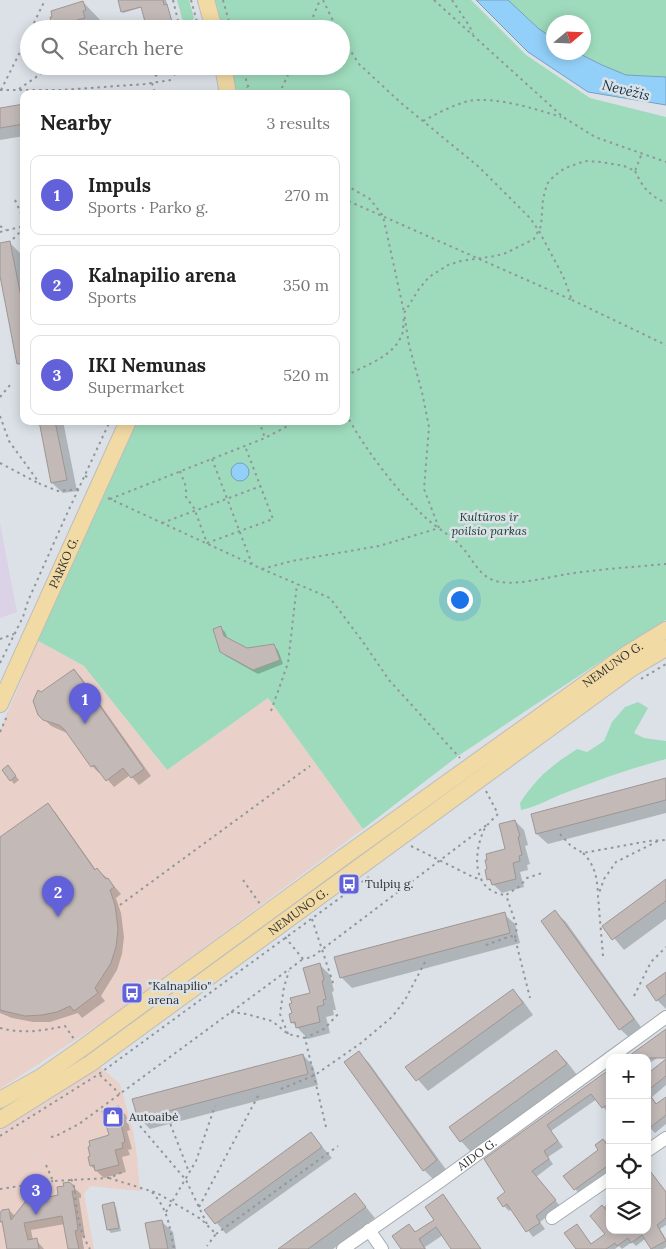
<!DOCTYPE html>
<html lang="en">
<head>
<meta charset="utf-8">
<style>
  :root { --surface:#fff; --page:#f2f2f2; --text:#222; --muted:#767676; --line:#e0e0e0; --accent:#6261d9 }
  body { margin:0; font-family:Lora,serif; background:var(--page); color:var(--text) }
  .controls { position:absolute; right:15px; bottom:15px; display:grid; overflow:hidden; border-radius:10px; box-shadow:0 2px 12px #0003 }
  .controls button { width:45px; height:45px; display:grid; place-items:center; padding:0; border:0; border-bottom:1px solid var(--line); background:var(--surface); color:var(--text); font:25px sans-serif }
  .compass { position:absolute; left:546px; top:15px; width:45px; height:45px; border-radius:50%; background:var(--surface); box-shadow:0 2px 12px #0003; rotate:71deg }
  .you { position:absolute; left:459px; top:599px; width:18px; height:18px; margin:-12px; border:4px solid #fff; border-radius:50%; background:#1a73e8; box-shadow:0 0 0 8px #1a73e833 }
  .badge { display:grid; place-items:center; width:32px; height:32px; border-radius:50%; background:var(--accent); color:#fff; font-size:16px; font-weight:700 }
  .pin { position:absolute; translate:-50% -41px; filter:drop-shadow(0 1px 2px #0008) }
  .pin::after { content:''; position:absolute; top:26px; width:18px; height:15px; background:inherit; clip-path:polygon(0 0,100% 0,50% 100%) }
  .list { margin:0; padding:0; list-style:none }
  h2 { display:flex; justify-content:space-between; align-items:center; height:65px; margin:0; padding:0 20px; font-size:21px }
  h2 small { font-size:16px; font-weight:400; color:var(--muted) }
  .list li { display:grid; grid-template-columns:32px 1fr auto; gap:15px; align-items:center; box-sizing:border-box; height:80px; margin:0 10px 10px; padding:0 10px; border:1px solid var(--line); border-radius:10px }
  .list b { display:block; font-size:19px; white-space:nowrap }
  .list p { margin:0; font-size:16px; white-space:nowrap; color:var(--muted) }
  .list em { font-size:16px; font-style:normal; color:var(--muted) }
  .icon { flex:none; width:28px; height:28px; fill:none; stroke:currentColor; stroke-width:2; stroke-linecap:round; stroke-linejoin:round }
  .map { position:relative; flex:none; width:666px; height:1249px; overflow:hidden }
  .search { position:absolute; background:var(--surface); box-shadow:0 2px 12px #0003; left:20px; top:20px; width:330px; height:55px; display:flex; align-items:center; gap:12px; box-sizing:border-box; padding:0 18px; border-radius:28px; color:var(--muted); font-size:19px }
  .panel { position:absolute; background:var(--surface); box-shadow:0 2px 12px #0003; left:20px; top:90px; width:330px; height:335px; border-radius:10px }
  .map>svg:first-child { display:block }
  .commercial { fill:#e9d1c9 }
  .education { fill:#dbd2e7 }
  .green { fill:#9edbbc }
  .water { fill:#93d0f9; stroke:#75a0be }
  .shadow { fill:#0003 }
  .building { fill:#c3bab8; stroke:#9e9694 }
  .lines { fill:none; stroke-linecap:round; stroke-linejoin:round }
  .minor-casing { stroke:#a4abb0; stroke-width:14 }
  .major-casing { stroke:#bcbdbe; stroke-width:18 }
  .path { stroke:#92969a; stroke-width:2; stroke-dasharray:2.5 4; stroke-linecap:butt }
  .minor { stroke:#fff; stroke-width:12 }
  .major { stroke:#f1daa4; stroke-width:16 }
  .labels { text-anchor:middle; stroke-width:5; stroke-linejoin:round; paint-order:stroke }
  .park-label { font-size:12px; font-style:italic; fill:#153d2c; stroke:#dbe1e7 }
  .street-label { font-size:12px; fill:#2f3133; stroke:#dbe1e7 }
  .poi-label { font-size:12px; fill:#2f3133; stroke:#dbe1e7; text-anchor:start }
  .water-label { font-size:14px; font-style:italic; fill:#0d3045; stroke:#dbe1e7 }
</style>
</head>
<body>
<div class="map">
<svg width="666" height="1249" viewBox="0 0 666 1249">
  <rect width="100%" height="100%" fill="#dbe1e7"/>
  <g class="commercial">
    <polygon points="35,639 84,666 167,770 268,698 363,829 112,1016 0,1089 0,730 21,681 22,667"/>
    <polygon points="99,1066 120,1084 133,1131 137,1156 140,1191 90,1186 84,1194 94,1249 0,1249 0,1130 53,1098"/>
  </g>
  <polygon class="education" points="0,523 17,612 0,618"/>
  <g class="green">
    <polygon points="177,0 189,0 194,18 186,29 185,29"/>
    <polygon points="215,0 471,0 526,55 590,98 666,117 666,620 627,644 458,756 363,829 268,698 167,770 84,666 35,639 134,421 346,421 346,94 236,94 232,66 341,66 341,29 222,29"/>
    <polygon points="508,0 666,0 666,77 626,75 602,65 578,53 584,52 584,22 554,22 553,38 539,29"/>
    <path d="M638 702 648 708 634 733 644 738 666 741V759C632 768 598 780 565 793 551 798 537 807 521 810L520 803C537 777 551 766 577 749L587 752 604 741 612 722 625 707Z"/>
  </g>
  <g class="water">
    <polygon points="476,0 508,0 539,29 553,38 554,52 578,53 602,65 626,75 666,77 666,105 588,92 528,52"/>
    <circle cx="240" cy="472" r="9"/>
  </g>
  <g class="shadow">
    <polygon points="119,0 166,0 174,29 143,7 123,13"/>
    <polygon points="83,2 103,23 105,29 52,29"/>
    <polygon points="24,106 24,136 0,140 0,109"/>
    <polygon points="10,243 20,253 24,271 24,369 18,363 0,270 0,245"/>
    <polygon points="40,421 63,421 77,491 63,493 52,483"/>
    <polygon points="221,628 225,632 228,639 247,649 273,645 278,650 283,664 258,674 226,656 222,651"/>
    <polygon points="74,670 81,677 151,776 139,785 130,775 114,787 101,772 99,773 92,766 69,734 51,726 39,714 41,694"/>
    <polygon points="3,770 11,770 19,780 14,784"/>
    <polygon points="666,780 666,813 548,844 537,834 532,815"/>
    <polygon points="48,805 55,812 96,870 97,869 108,879 121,894 116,898 121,913 124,937 122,954 117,970 101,996 105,1001 82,1018 78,1013 50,1022 33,1022 12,1018 0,1013 0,839"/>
    <polygon points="515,821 524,830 528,845 525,846 530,864 527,865 528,870 520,872 524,887 502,893 488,879 507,850"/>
    <polygon points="666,881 666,919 624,950 604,926"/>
    <polygon points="555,912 566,922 643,1030 631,1039 620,1029"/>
    <polygon points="504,914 515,924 520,943 352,988 341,977"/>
    <polygon points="320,965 330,975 334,991 332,992 336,1010 333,1010 334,1015 326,1017 330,1033 308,1039 292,1022 311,993"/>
    <polygon points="666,973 666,1009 657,1000"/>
    <polygon points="513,990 523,1001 533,1015 428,1091 407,1067"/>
    <polygon points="666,1031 666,1052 647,1065 647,1058"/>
    <polygon points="556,1051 567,1062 577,1075 471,1152 461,1141"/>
    <polygon points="359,1053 369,1063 447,1171 434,1180 424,1170"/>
    <polygon points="303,1055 313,1066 318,1085 150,1129 139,1118"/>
    <polygon points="666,1060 666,1085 652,1097 657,1105 666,1098 666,1124 655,1133 647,1125 647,1075"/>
    <polygon points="610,1071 610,1112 608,1113 597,1099 551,1131 563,1147 548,1157 553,1164 536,1177 560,1206 540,1222 545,1229 533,1237 512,1209 509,1211 504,1206 507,1192 486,1160"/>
    <polygon points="118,1108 126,1115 130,1130 127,1131 132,1149 128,1150 130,1155 122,1157 126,1172 104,1178 91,1166 110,1136"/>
    <polygon points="311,1134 332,1158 226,1234 206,1210"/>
    <polygon points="610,1138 610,1174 580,1195 565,1176 600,1150 604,1142"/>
    <polygon points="73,1187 81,1194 81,1198 79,1198 85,1237 82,1237 84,1249 69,1249 65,1224 31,1230 33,1240 36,1240 44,1249 8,1249 4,1225 0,1221 0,1215 9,1210 15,1216 60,1196"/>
    <polygon points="666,1192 666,1225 660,1229 666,1239 666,1247 663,1249 652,1249 646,1238 636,1246 632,1242 622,1249 619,1246 615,1249 583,1249 577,1225 592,1245 606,1234 592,1216 610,1202 610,1230 647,1230"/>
    <polygon points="355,1194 375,1218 333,1249 280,1249"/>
    <polygon points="442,1196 449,1203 481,1249 453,1249 443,1235 425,1247 426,1249 403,1249 409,1226 417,1233 435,1220"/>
    <polygon points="113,1204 116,1207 121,1231 111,1233 108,1229"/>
    <polygon points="162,1222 173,1232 176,1249 151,1249"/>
  </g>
  <g class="building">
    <polygon points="118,0 163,0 164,5 167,4 174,29 147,29 141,7 121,12"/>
    <polygon points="83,1 86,10 83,11 85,18 77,20 79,29 53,29 50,17 52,17 51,11"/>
    <polygon points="24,104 24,124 0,128 0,108"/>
    <polygon points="10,241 24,312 24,363 17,364 0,276 0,243"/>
    <polygon points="39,421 55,421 67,480 51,483"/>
    <polygon points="221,626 224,636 247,648 274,644 280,660 253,670 220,652 213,629"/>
    <polygon points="74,669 144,769 131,778 123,768 106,781 94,765 91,767 64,729 59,725 43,720 38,715 33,701 38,690 41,692"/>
    <polygon points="8,765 16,776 10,781 2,770"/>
    <polygon points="666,778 666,800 536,834 531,814"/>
    <polygon points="48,803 95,870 97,868 106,879 108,878 114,887 110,890 115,905 118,929 116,947 111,963 95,988 98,993 74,1011 70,1006 57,1012 42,1015 25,1016 0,1010 0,837"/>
    <polygon points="515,820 520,836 518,837 522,855 519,856 520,861 513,863 516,879 492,885 490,879 487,880 485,870 487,869 485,860 487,860 486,854 505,849 499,824"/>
    <polygon points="666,879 666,901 612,940 602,926"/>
    <polygon points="555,910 634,1019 619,1030 541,921"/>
    <polygon points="505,912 510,933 340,978 334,957"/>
    <polygon points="320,963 324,980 322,981 326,999 323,1000 324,1005 317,1007 320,1022 296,1028 295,1022 291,1023 289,1014 292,1013 289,1004 292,1003 290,998 310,993 303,968"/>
    <polygon points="666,972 666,994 656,1001 646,986"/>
    <polygon points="513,989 523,1003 416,1081 405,1067"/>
    <polygon points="666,1029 666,1058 626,1058"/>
    <polygon points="556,1050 567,1064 460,1142 449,1127"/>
    <polygon points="359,1051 437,1160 423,1171 344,1062"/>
    <polygon points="303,1054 308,1074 138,1119 132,1099"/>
    <polygon points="666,1059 666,1076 647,1091 647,1074"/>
    <polygon points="610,1069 610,1103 602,1108 591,1094 547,1125 558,1141 544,1151 549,1159 532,1171 556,1200 536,1216 540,1223 526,1232 507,1204 503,1207 497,1198 505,1192 484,1159"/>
    <polygon points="647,1091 656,1104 666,1097 666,1115 647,1130"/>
    <polygon points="119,1106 123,1123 121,1124 125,1142 122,1143 123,1148 115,1150 119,1165 95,1171 94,1165 90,1166 88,1157 90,1156 88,1147 90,1146 89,1141 109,1135 102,1111"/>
    <polygon points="311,1132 322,1147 215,1224 204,1210"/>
    <polygon points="603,1139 610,1149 610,1164 574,1190 563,1176 598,1150 595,1145"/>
    <polygon points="647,1167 666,1192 666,1218 657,1225 666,1241 651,1249 642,1235 631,1243 628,1238 617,1246 615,1243 606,1249 576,1249 564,1233 577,1224 591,1244 605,1234 590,1216 602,1205 610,1215 610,1230 647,1230"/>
    <polygon points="69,1182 74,1186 75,1191 72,1191 76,1214 78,1230 75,1231 79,1249 68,1249 62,1216 24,1223 28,1240 37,1238 39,1249 7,1249 2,1221 0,1222 0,1213 2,1210 9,1209 11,1220 25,1202 58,1195 57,1187 64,1186 63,1183"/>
    <polygon points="355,1193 366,1207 308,1249 278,1249"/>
    <polygon points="443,1194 481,1249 451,1249 436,1227 419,1239 425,1249 401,1249 392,1236 409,1224 415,1232 434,1220 425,1207"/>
    <polygon points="114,1202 119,1228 107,1230 102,1205"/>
    <polygon points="162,1220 168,1249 150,1249 145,1223"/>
  </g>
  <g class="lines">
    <g class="minor-casing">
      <g id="minor">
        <polyline points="610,1058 666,1017"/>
        <polyline points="647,1151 666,1138"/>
        <polyline points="552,1218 610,1178"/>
        <polyline points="369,1230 382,1249"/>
        <path id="s1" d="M343 1249 442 1180 610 1058"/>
      </g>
    </g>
    <g class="major-casing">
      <g id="major">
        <polyline points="206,0 214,29"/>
        <polyline points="223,66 228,94"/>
        <path id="s2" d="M0 704 128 421"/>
        <path id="s3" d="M0 1100 41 1077 81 1049 345 856 627 654 666 630"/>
        <path id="s4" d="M0 1120 91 1063 632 668 666 648"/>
      </g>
    </g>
    <g class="path">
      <polyline points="173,0 180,29"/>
      <polyline points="191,0 199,29"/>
      <polyline points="223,0 231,29"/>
      <polyline points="323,0 337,29"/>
      <polyline points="434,0 563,117 595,137 666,162"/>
      <polyline points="452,0 470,27 473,34"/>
      <polyline points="31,29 45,0"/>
      <polyline points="308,29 320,0"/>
      <polyline points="341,36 359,64 401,103 479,167 530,218 539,231 563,276 572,300 346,200"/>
      <polyline points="139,66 141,68"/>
      <polyline points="209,66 210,74"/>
      <polyline points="242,66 248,86 253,94"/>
      <polyline points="172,67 176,79"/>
      <polyline points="184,73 189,66"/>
      <polyline points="155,76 174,66"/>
      <polyline points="152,83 155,94"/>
      <polyline points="19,89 52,66"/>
      <polyline points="0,90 62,90 145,84 171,80"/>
      <polyline points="1,90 29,34"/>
      <polyline points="246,94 247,87"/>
      <polyline points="279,94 292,66"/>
      <path d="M423 121C438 113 453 105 469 101 494 96 536 109 561 117"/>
      <path d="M635 171C643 188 649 195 666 203"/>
      <polyline points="346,185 370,199 383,216 404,312"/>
      <polyline points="15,200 24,220"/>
      <polyline points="0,226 6,230"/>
      <polyline points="0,232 24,226"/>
      <polyline points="13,239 24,228"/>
      <polyline points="572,300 666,345"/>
      <path d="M346 376C365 365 391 358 401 337 404 332 403 323 404 317"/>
      <polyline points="0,397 10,385"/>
      <path d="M346 414C364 448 398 493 427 519 437 528 450 535 460 545 473 558 479 579 500 582 520 585 548 577 568 574 600 569 633 567 666 564"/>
      <polyline points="0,416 9,441 40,484 58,491 79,489"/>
      <polyline points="259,421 265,438"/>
      <polyline points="212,459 252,564"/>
      <polyline points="0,463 38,483"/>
      <polyline points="180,471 186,487 186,497 194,508 207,543 273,519 245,446"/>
      <polyline points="85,476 90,478"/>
      <polyline points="108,498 262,569 330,598 363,642 389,680 460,758"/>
      <polyline points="110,499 265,438 297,421"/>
      <polyline points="162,523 261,486"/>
      <polyline points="262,569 292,561 379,546 439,528 424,489 429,427 422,392 409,345 404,313 419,289 429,277 448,265 461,261 495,256 506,253 534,239 541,226 543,199 547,184 554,176 565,168 585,161 601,162 624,166 635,171 642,153"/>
      <polyline points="0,639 14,634"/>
      <polyline points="0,663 23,617 28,601 65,518 110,421"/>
      <polyline points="641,679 666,664"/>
      <polyline points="271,711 288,663 297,584"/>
      <polyline points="0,732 8,714"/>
      <path d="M486 791 498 814C493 819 486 825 483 832 473 856 473 892 506 895"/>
      <polyline points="560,834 571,846 583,853 649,841 666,840"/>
      <polyline points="411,846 475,878 482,879"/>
      <path d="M583 853C595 865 597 878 598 894"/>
      <polyline points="243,880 260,904"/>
      <polyline points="120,905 310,766"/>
      <polyline points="312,919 334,986"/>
      <polyline points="285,937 303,959 312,957 488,824"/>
      <polyline points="515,938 517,927 506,895 520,886 527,878 542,873"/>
      <polyline points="486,945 511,936 515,938 530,998"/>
      <polyline points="603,956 598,896 604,879 616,862 660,840"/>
      <polyline points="634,996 651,962 666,947"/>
      <polyline points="231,1012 246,1014 272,1021 288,1034 305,1038"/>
      <path d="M0 1028C24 1034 41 1031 65 1026L74 1039"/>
      <polyline points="288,1034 280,1014 284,987 289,971"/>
      <polyline points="100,1075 120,1094"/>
      <polyline points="281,1089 315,1075 361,1043 392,1017 405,1000 425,962"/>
      <polyline points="168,1118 189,1172"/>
      <polyline points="140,1126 186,1180 207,1224"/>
      <polyline points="326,1127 305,1038 324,1029 340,1012"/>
      <polyline points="0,1136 99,1074 370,876"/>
      <polyline points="51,1137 56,1136 79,1124 303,959"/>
      <polyline points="46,1165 53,1181 109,1178 123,1172"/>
      <polyline points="109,1178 157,1193 201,1219 216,1234 207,1246"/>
      <path d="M71 1179C76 1188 74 1193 76 1203 78 1220 81 1234 90 1249"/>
      <polyline points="0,1189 53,1181"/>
      <path d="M152 1192C169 1211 169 1226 174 1249"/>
      <polyline points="199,1207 259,1094"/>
      <polyline points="166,1212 196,1161 215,1106"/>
      <polyline points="216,1234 338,1146"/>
    </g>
    <use href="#minor" class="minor"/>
    <use href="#major" class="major"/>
  </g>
  <defs>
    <g id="bus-square" transform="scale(1.125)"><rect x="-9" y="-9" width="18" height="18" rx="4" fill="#6261d9" stroke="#dbe1e7"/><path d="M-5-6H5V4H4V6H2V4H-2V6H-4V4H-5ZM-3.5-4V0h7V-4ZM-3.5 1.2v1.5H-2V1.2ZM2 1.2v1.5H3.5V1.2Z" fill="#fff"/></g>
    <g id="shop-square" transform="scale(1.125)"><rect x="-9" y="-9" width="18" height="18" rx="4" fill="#6261d9" stroke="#dbe1e7"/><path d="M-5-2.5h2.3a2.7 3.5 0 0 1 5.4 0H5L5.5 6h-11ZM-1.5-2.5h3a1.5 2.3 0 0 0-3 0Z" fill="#fff"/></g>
  </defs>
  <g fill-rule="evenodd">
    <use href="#bus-square" x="349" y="884"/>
    <use href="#bus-square" x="132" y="993"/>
    <use href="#shop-square" x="113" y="1117"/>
  </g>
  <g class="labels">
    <g class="park-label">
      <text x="489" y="521">Kultūros ir<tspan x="489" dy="14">poilsio parkas</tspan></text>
    </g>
    <g class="street-label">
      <text dy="4" stroke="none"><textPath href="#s2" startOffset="155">PARKO G.</textPath></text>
      <text dy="4" stroke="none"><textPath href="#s3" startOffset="752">NEMUNO G.</textPath></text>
      <text dy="4" stroke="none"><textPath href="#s4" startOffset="364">NEMUNO G.</textPath></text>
      <text dy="4" stroke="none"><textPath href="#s1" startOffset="164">AIDO G.</textPath></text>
    </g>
    <g class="poi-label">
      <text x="365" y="888">Tulpių g.</text>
      <text x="148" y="990">"Kalnapilio"<tspan x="148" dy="14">arena</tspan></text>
      <text x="129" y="1121">Autoaibė</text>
    </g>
    <g class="water-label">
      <text transform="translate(626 90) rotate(14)" y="5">Nevėžis</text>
    </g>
  </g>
</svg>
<div class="controls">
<button>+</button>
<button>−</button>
<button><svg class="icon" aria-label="locate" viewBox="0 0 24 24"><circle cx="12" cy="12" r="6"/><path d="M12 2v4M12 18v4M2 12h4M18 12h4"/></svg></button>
<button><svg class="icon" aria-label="layers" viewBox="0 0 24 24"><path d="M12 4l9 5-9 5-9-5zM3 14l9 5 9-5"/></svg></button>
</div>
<svg class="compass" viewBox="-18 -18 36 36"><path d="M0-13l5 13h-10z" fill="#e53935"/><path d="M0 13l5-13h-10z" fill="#767676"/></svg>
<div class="you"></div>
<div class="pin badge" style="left:85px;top:724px">1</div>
<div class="pin badge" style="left:58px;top:917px">2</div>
<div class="pin badge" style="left:36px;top:1215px">3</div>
<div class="search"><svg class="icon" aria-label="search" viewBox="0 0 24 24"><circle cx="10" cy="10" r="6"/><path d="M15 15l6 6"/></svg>Search here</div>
<section class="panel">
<h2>Nearby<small>3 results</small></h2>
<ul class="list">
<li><span class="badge">1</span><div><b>Impuls</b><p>Sports · Parko g.</p></div><em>270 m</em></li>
<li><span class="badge">2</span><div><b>Kalnapilio arena</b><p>Sports</p></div><em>350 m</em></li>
<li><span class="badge">3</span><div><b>IKI Nemunas</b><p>Supermarket</p></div><em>520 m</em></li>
</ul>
</section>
</div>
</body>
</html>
